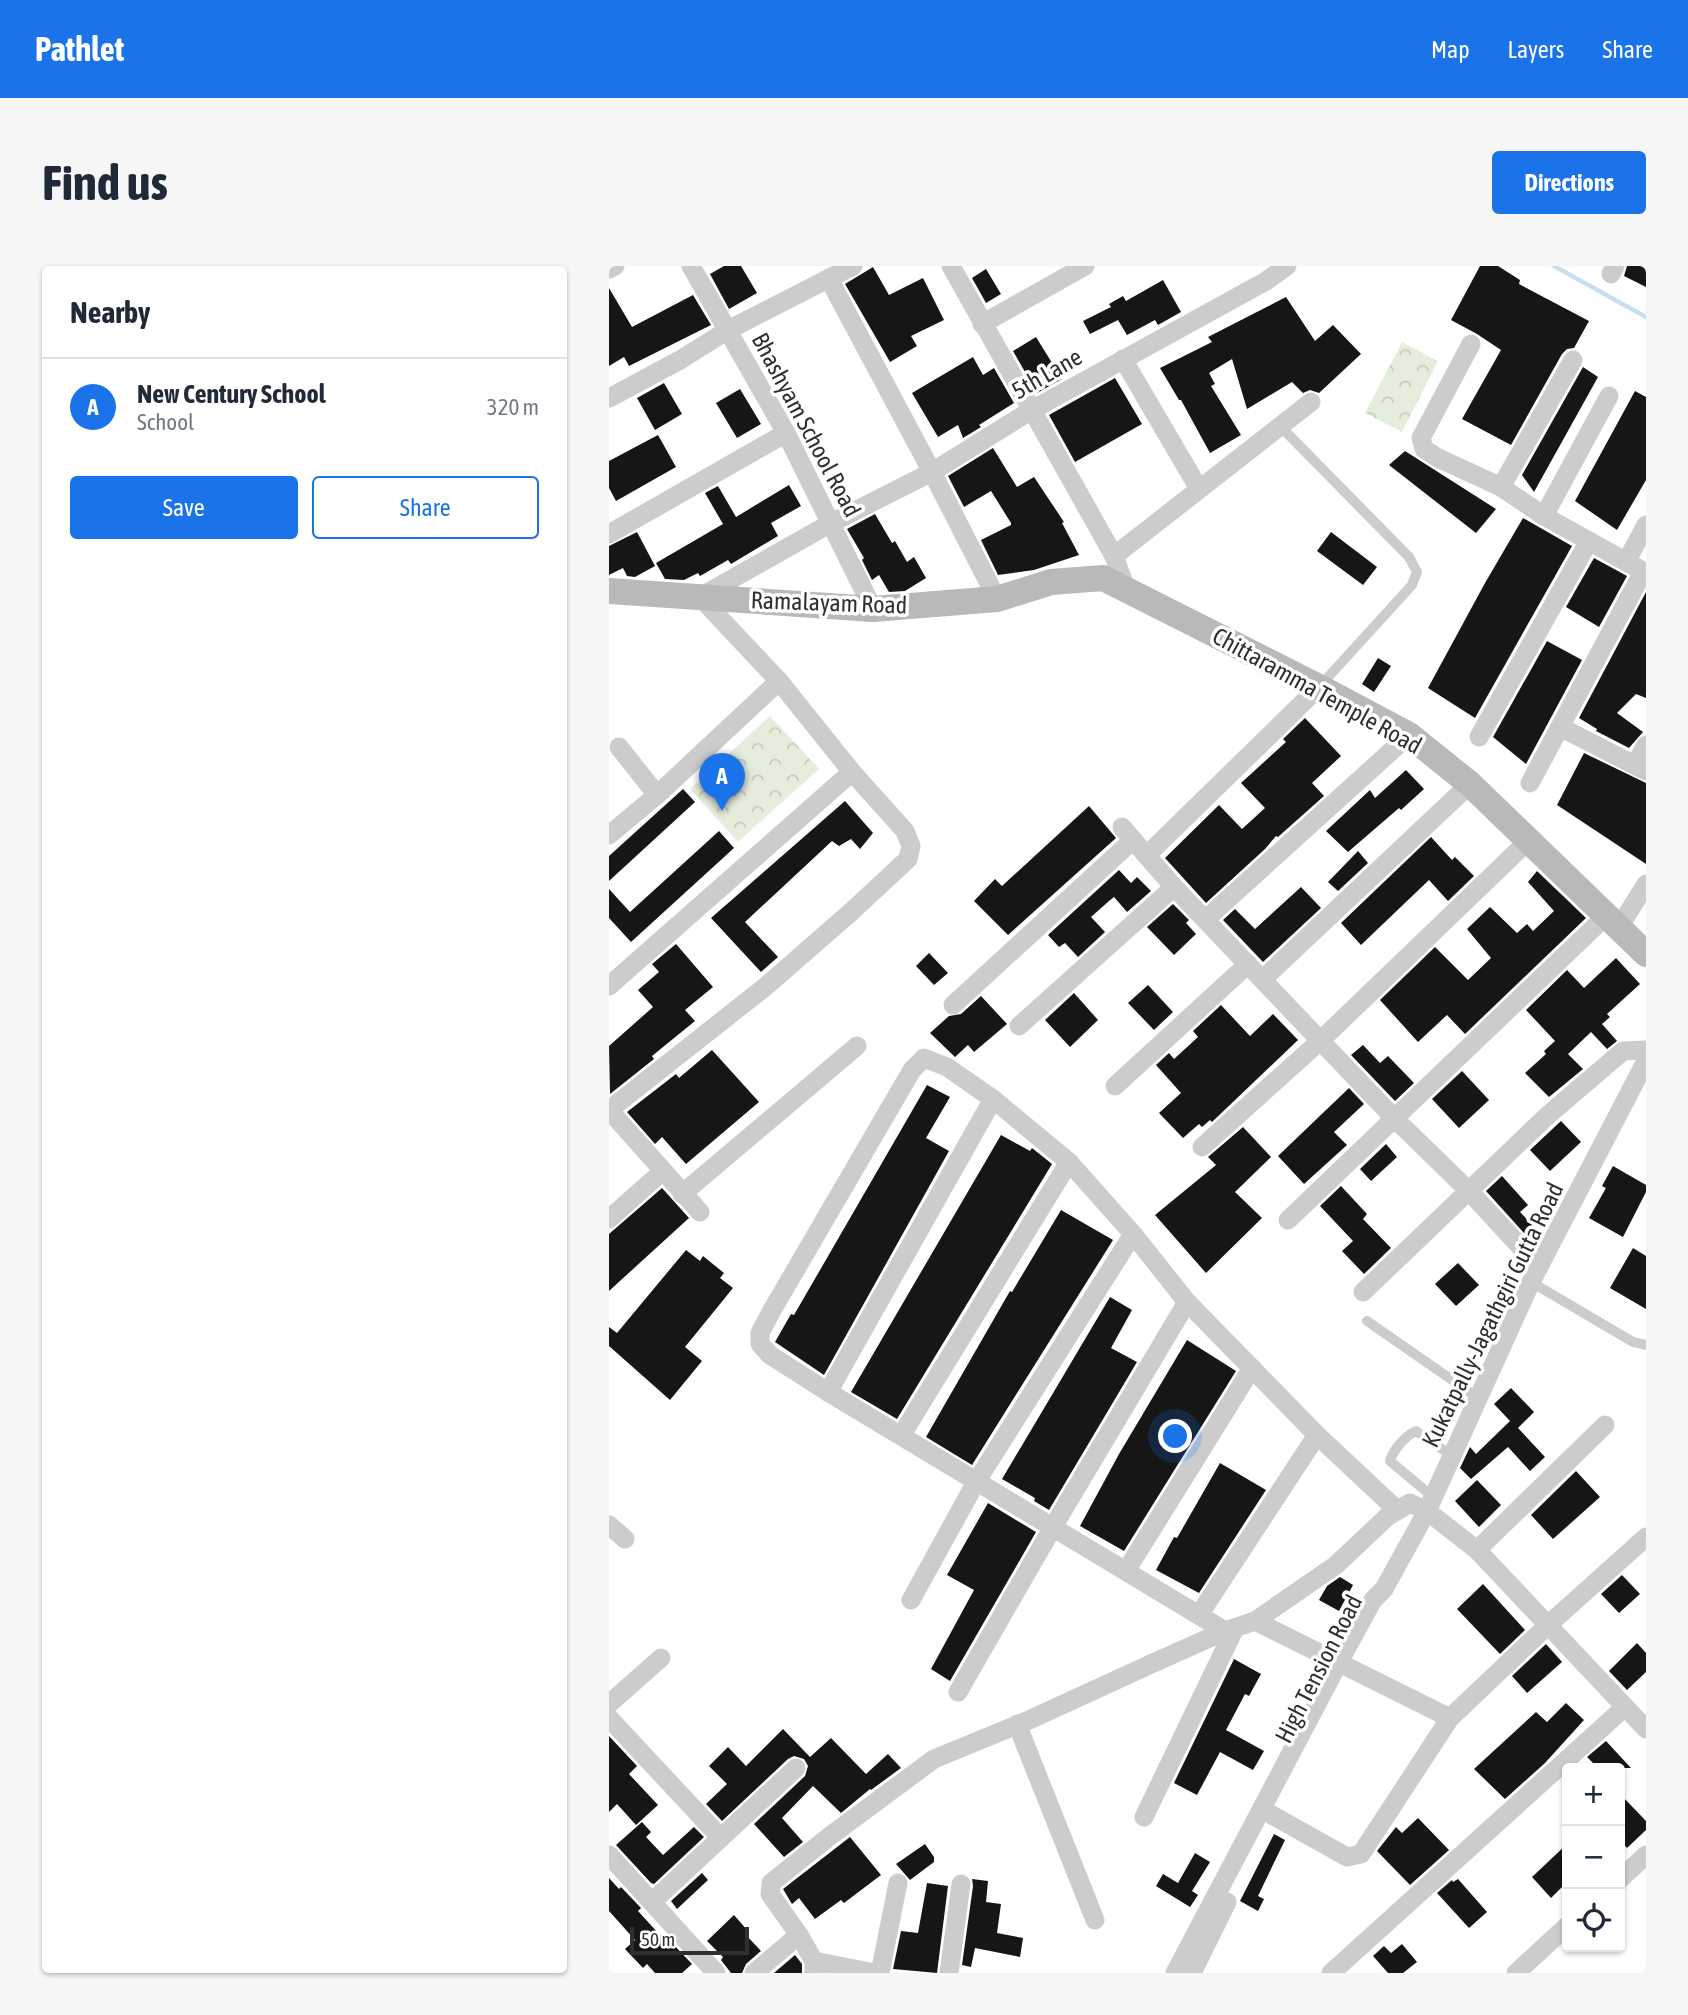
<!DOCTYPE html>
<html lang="en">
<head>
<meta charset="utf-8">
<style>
  :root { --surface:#fff; --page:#f6f6f7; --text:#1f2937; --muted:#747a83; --line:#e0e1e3; --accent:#1a73e8 }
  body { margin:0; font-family:"Asap Condensed",sans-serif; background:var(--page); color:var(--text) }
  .controls { position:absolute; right:21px; bottom:21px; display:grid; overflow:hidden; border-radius:7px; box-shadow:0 2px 5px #0004 }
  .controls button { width:63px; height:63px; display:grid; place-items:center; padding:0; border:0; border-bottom:2px solid var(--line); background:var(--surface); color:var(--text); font:35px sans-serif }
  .scale { position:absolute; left:21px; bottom:18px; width:119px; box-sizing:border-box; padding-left:7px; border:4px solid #2f2f2f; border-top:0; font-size:19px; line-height:24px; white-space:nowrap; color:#2f2f2f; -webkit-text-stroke:5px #fff; paint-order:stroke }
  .you { position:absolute; left:567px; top:1171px; width:24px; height:24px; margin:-18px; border:5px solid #fff; border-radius:50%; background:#1a73e8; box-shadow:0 0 0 10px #1a73e833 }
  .badge { display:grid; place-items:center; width:46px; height:46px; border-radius:50%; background:var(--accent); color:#fff; font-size:23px; font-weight:700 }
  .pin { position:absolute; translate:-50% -58px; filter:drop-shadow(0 2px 4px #0008) }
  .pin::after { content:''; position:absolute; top:37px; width:24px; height:21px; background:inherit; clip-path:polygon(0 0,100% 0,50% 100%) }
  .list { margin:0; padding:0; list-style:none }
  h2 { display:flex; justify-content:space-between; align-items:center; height:91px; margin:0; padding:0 28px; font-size:30px }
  h2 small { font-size:23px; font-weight:400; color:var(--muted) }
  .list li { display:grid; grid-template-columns:46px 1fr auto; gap:21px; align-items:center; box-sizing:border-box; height:98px; padding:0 28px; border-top:2px solid var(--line) }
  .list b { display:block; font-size:26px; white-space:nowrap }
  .list p { margin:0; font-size:23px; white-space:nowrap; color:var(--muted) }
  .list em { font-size:23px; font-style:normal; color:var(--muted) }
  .actions { display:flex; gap:14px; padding:21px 28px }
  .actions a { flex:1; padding:16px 0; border:2px solid var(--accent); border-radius:7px; text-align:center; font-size:24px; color:var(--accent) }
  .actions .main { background:var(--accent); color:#fff }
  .icon { flex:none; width:38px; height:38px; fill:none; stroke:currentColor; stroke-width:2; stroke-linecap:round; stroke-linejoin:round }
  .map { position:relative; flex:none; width:1037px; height:1707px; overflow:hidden; border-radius:7px }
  header { display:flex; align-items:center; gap:42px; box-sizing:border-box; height:98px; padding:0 35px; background:var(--accent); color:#fff }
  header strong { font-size:33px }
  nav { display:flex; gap:38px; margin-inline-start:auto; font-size:24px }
  .intro { display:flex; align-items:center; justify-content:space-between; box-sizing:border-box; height:168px; padding:0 42px }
  h1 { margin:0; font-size:49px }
  .button { padding:18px 32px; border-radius:7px; background:var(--accent); color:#fff; font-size:24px; font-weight:700 }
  main { display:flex; gap:42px; padding:0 42px }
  aside { flex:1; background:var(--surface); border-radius:7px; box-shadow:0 2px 5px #0004 }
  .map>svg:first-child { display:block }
  .park { fill:url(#park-crowns) }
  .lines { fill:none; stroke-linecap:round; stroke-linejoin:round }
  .stream { stroke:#c7dfee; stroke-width:4.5 }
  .building { fill:#161616 }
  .lane { stroke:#ccc; stroke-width:10 }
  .street { stroke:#ccc; stroke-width:19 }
  .secondary { stroke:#b9b9b9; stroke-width:26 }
  .labels { text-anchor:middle; stroke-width:7; stroke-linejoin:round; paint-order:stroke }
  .street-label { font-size:24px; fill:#2f2f2f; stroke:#fff }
</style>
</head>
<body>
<header>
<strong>Pathlet</strong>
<nav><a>Map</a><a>Layers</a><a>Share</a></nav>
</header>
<div class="intro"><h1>Find us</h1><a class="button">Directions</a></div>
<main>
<aside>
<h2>Nearby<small></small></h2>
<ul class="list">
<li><span class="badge">A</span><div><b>New Century School</b><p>School</p></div><em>320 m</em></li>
</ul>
<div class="actions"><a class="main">Save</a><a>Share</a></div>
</aside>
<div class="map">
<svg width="1037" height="1707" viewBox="0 0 1037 1707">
  <defs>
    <pattern id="park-crowns" width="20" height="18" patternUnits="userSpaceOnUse" patternTransform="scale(1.75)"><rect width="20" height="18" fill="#e5eddc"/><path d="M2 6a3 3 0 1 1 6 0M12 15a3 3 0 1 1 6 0" fill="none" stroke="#c5ccbd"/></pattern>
  </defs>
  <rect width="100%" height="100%" fill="#fff"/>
  <g class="park">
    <polygon points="793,76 829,95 793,166 756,147"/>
    <polygon points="161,450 210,503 129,576 81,523"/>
  </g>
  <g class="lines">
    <polyline class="stream" points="945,0 1037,51"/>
  </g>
  <g class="building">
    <polygon points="115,0 132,0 148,27 120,43 101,8"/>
    <polygon points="871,0 889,0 911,14 910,18 980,55 965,82 958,83 953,88 902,179 853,153 892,84 868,68 842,54"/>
    <polygon points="1018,0 1037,0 1037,21 1015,10"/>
    <polygon points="264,1 280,29 314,12 335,54 302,70 308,80 281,96 236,18"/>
    <polygon points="377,3 392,28 377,37 363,12"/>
    <polygon points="554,14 572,46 549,59 546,54 518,69 509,54 481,68 474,55 502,41 500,38 514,30 517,35"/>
    <polygon points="0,22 23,61 84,29 102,59 20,100 15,91 0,100"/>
    <polygon points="677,31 706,75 724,59 752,88 710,127 701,124 694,127 683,116 638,143 623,93 600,107 606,118 602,120 632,169 601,187 572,134 570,134 551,102 603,76 599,71"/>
    <polygon points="427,71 453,113 428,127 404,85"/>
    <polygon points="364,91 374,109 385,102 405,137 370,159 372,161 354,172 349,159 329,171 303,127"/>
    <polygon points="974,101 989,111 925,226 913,209"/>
    <polygon points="506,112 533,158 466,196 440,149"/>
    <polygon points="55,117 73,148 46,164 28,132"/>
    <polygon points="131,123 152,158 128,172 107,137"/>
    <polygon points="1026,125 1037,131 1037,214 1008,264 966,235"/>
    <polygon points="49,169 67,201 7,235 0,222 0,195"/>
    <polygon points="384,182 408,221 425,211 455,256 453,257 470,289 425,304 389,309 372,274 402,259 402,257 382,225 355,241 339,210"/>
    <polygon points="796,185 887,243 867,267 780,199"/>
    <polygon points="180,219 192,240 162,257 169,270 122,298 119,294 91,310 89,307 75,314 56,313 47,297 114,258 96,227 109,220 127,251"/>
    <polygon points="266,248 283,277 286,275 298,296 305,291 317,312 296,325 280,326 270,309 263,314 253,294 255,292 238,263"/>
    <polygon points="914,252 963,280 866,452 819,422 876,317"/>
    <polygon points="28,266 46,300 26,311 18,310 14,302 0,309 0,280"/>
    <polygon points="722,266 768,301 754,319 708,285"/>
    <polygon points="985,292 1018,310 990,361 957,341"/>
    <polygon points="1037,326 1037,432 1027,428 1008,447 1034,466 1020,482 987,465 988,463 970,452"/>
    <polygon points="938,375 973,394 917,498 884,471"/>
    <polygon points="769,392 782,400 765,426 753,418"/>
    <polygon points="696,452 732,490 703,517 715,530 669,571 667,570 656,583 597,637 556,592 610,539 633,563 656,542 632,517 677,476 674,473"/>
    <polygon points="975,487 1037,517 1037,598 948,539"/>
    <polygon points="797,504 815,523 792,544 790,542 739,586 717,565 761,524 766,532"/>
    <polygon points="74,523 86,536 0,615 0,590"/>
    <polygon points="236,535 264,567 251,583 242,573 230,580 223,575 136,656 169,691 152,706 102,652"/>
    <polygon points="480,540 507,572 399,669 365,635 386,613 393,620"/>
    <polygon points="110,565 125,582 22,676 0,652 0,623 21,646"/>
    <polygon points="822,571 843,594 846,591 865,610 839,635 820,614 752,679 732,657"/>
    <polygon points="749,585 759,597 729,625 719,616"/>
    <polygon points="510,604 522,617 528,611 542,625 518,646 505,631 500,635 482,651 496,666 469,691 456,677 450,681 439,669"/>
    <polygon points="928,605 977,652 856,768 838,749 809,776 771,734 826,681 859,714 882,692 858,663 881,641 908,667 918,658 924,665 945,645 919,616"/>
    <polygon points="692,621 712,642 654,696 614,654 626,643 646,663"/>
    <polygon points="564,638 580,654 577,657 587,668 565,689 538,661"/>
    <polygon points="67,678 104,721 76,744 86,755 43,790 45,793 1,828 0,780 44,741 29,724 50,706 43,698"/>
    <polygon points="320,687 339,707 325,719 307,700"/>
    <polygon points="1007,692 1031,718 998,748 1001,751 993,758 1008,775 998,783 982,766 959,788 974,803 940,831 916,807 937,788 935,785 946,775 917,744 958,704 975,722"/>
    <polygon points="539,719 564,746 545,764 519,737"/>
    <polygon points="465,727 489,754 461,781 436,754"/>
    <polygon points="372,730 398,758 365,786 359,779 346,791 321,767 340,750 352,748"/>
    <polygon points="612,739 641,770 664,748 689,774 603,856 601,854 593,861 590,858 574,872 550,847 572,827 547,799 560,787 565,793 589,771 584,765"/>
    <polygon points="754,779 771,797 779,790 805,817 786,835 742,789"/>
    <polygon points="103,784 150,836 77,898 53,871 46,878 18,846 67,808 70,812"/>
    <polygon points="853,805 880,834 850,862 823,833"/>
    <polygon points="318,819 341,831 317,872 340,885 215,1109 166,1076 182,1048 185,1049"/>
    <polygon points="740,822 755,838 725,866 738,879 695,918 669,890"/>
    <polygon points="952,855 972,876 941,905 921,884"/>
    <polygon points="634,861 662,891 626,926 653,952 597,1007 546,949 607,899 599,891"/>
    <polygon points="392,869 421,885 423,882 443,898 288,1153 242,1126"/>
    <polygon points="777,878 788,891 762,915 751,903"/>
    <polygon points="1004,900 1037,919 1037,926 1014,971 980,952 997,922 993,920"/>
    <polygon points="893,910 919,939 911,946 933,969 925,978 877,925"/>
    <polygon points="732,920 758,948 754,953 782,982 755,1008 733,985 744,975 711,940"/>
    <polygon points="53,922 80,952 0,1025 0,968"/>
    <polygon points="452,944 504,974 363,1199 317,1171 401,1025 403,1026"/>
    <polygon points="1024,982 1037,990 1037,1043 1001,1022"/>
    <polygon points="77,984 91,995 94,990 115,1007 111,1012 124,1022 76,1081 93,1095 61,1134 0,1080 0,1061 8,1067"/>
    <polygon points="849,997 870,1019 847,1040 826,1018"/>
    <polygon points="501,1031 523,1044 502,1082 528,1096 440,1244 425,1235 426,1232 393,1213"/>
    <polygon points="578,1074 627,1105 515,1285 471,1260 510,1188"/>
    <polygon points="902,1122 925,1146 909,1162 936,1191 921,1205 899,1181 862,1213 851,1202 861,1181 867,1188 901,1155 885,1138"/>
    <polygon points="611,1197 657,1224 590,1327 547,1304 565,1271 568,1272"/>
    <polygon points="967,1205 991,1231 944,1273 922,1249"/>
    <polygon points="868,1214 892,1239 870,1261 846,1235"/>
    <polygon points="379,1237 427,1266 341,1415 322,1403 365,1324 338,1309"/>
    <polygon points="1013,1309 1031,1328 1010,1347 992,1328"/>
    <polygon points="731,1311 744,1319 730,1345 710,1334 718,1320"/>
    <polygon points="874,1318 916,1364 891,1388 848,1343"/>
    <polygon points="1028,1377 1037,1387 1037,1406 1018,1424 1000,1405"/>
    <polygon points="937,1378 953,1396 918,1427 903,1410"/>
    <polygon points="625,1393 652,1408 640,1430 636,1428 617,1464 655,1485 644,1504 611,1486 588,1529 565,1517"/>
    <polygon points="957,1437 975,1454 936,1497 896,1533 865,1503 927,1446 938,1456"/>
    <polygon points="174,1463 201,1491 222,1472 257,1508 279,1488 292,1502 262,1524 261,1523 232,1547 204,1520 173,1552 194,1576 175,1591 145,1558 196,1510 199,1500 195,1493 185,1490 179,1493 113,1555 97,1538 118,1518 100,1500 119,1481 137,1500"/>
    <polygon points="0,1470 28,1500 20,1508 49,1539 27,1559 8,1538 0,1546"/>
    <polygon points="997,1475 1022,1502 989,1502 978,1491"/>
    <polygon points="1011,1528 1037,1555 1037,1564 1018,1582 1011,1574"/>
    <polygon points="809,1552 840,1584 801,1619 768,1585 787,1561 793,1567"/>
    <polygon points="33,1556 42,1566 37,1571 54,1589 85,1561 95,1571 45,1618 42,1617 7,1579"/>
    <polygon points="665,1568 676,1574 649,1630 655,1633 649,1645 631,1635"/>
    <polygon points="241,1571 272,1609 235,1637 232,1634 206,1653 190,1632 183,1638 174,1623"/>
    <polygon points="316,1578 325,1591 325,1596 301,1614 287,1598"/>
    <polygon points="958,1578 958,1616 942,1632 923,1611"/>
    <polygon points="586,1587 601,1596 583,1625 589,1629 581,1641 547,1620 554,1608 569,1617"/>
    <polygon points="93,1607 99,1614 68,1643 62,1635"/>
    <polygon points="0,1612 10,1623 12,1621 32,1642 29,1645 62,1681 64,1678 83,1698 73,1707 46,1707 38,1698 34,1702 16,1683 26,1674 0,1645"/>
    <polygon points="363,1613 379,1615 377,1636 392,1638 388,1667 414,1672 411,1691 366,1682 362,1701 353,1699 364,1620"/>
    <polygon points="849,1613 878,1646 860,1662 828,1627 843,1614 844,1616"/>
    <polygon points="318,1617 339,1620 328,1707 284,1703 292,1665 309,1667"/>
    <polygon points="125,1649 139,1665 136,1668 152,1685 137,1698 133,1707 122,1707 112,1694 114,1691 98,1675"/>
    <polygon points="793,1678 808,1696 794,1707 779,1707 764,1690 775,1680 782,1687"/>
    <polygon points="186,1689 193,1698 193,1707 165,1707"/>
  </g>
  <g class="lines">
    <g class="lane">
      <polyline points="672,161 800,291 808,306 803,319 711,420"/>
      <polyline points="922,1016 1024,1076 1037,1079"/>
      <polyline points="758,1055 869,1132"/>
      <path d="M824 1231 781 1195C784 1184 796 1170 807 1165L843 1190"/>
    </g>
    <g class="street">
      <polyline points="82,0 177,167 264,343"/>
      <polyline points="342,0 505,290 518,325"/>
      <polyline points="0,3 6,0"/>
      <polyline points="1002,8 1006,0"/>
      <polyline points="220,13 323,206 388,333"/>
      <polyline points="373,58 476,0"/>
      <polyline points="862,78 812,172 815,183 829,192 892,221 935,250 1037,307"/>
      <polyline points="514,93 590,223"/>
      <polyline points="0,132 71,94 119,64 244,0"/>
      <polyline points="892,221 964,94"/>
      <polyline points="935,250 1000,130"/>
      <polyline points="0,268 177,167"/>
      <polyline points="505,290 702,136"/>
      <polyline points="1017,296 1037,259"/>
      <polyline points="951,461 1037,505"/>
      <polyline points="870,471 980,275"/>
      <polyline points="10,481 48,529"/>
      <polyline points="1026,499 1037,479"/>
      <polyline points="921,517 1034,306"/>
      <polyline points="513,561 524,574"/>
      <polyline points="0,569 48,529 170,415"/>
      <polyline points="538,589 710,421"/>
      <polyline points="597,653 800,469"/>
      <polyline points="1009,663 1037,618"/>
      <polyline points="654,713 861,518"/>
      <polyline points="0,720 243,506"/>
      <polyline points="344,739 524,574 565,621 785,852 860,925 930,1001"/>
      <polyline points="410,760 565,621"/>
      <polyline points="506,820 639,698"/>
      <polyline points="0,844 156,721 242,646 299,593 302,580 296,565 243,506 170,415 91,331 222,257 323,206 421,145 657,15 678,0"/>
      <polyline points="0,844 91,946"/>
      <polyline points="593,881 711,775 920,574"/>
      <polyline points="73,928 248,780"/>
      <polyline points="0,953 54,905"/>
      <polyline points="679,954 996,651"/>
      <polyline points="754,1026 938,850 1014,785 1037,784"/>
      <polyline points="219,1126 384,833"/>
      <polyline points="708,1169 788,1244"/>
      <polyline points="292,1170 460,896"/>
      <polyline points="0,1259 16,1273"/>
      <polyline points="868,1284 996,1159"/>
      <polyline points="517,1305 643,1102"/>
      <polyline points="302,1334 367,1216 524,968"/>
      <polyline points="590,1349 708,1169 578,1036 524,968 460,896 384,833 338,801 315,792 303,804 162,1046 151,1067 151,1078 161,1089 219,1126 616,1365"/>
      <polyline points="646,1355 841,1452"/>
      <polyline points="349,1426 444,1261 578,1036"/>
      <polyline points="0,1438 52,1392"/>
      <polyline points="0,1452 112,1572"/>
      <polyline points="408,1458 486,1654"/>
      <polyline points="663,1549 738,1591 752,1588 841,1452 939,1359 1037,1271"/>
      <polyline points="535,1551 626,1362"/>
      <polyline points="0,1589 107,1707"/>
      <polyline points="1011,1613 1037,1589"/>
      <polyline points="43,1636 187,1502"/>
      <polyline points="205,1695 266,1707"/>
      <polyline points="145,1707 190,1669"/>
      <polyline points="205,1707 205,1695 190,1669 161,1628 162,1617 221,1570 325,1493 420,1454 542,1398 616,1365 646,1355 727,1299 779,1250 801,1237 818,1245 868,1284 1037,1463"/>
      <polyline points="271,1707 289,1617"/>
      <polyline points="340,1707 352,1618"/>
      <polyline points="566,1707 730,1396 764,1334 775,1323 818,1245 922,1016 1037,795"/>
      <polyline points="583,1707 618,1636"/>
      <polyline points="722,1707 1016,1441"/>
      <polyline points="907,1707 958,1660"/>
    </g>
    <polyline class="secondary" points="0,325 264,343 388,333 442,316 494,312 710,421 800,469 861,518 1037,688"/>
  </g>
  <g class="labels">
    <g class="street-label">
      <text transform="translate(438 108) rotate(-30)" y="8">5th Lane</text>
      <text transform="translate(197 159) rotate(62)" y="8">Bhashyam School Road</text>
      <text transform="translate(220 337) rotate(2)" y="8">Ramalayam Road</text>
      <text transform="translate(708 425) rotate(29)" y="8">Chittaramma Temple Road</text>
      <text transform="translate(884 1049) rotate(-64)" y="8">Kukatpally-Jagathgiri Gutta Road</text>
      <text transform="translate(710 1403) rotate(-63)" y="8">High Tension Road</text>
    </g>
  </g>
</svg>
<div class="controls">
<button>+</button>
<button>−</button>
<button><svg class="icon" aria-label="locate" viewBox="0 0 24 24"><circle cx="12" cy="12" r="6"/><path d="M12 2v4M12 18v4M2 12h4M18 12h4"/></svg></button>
</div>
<div class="scale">50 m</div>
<div class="you"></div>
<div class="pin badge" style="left:113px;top:545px">A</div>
</div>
</main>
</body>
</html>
